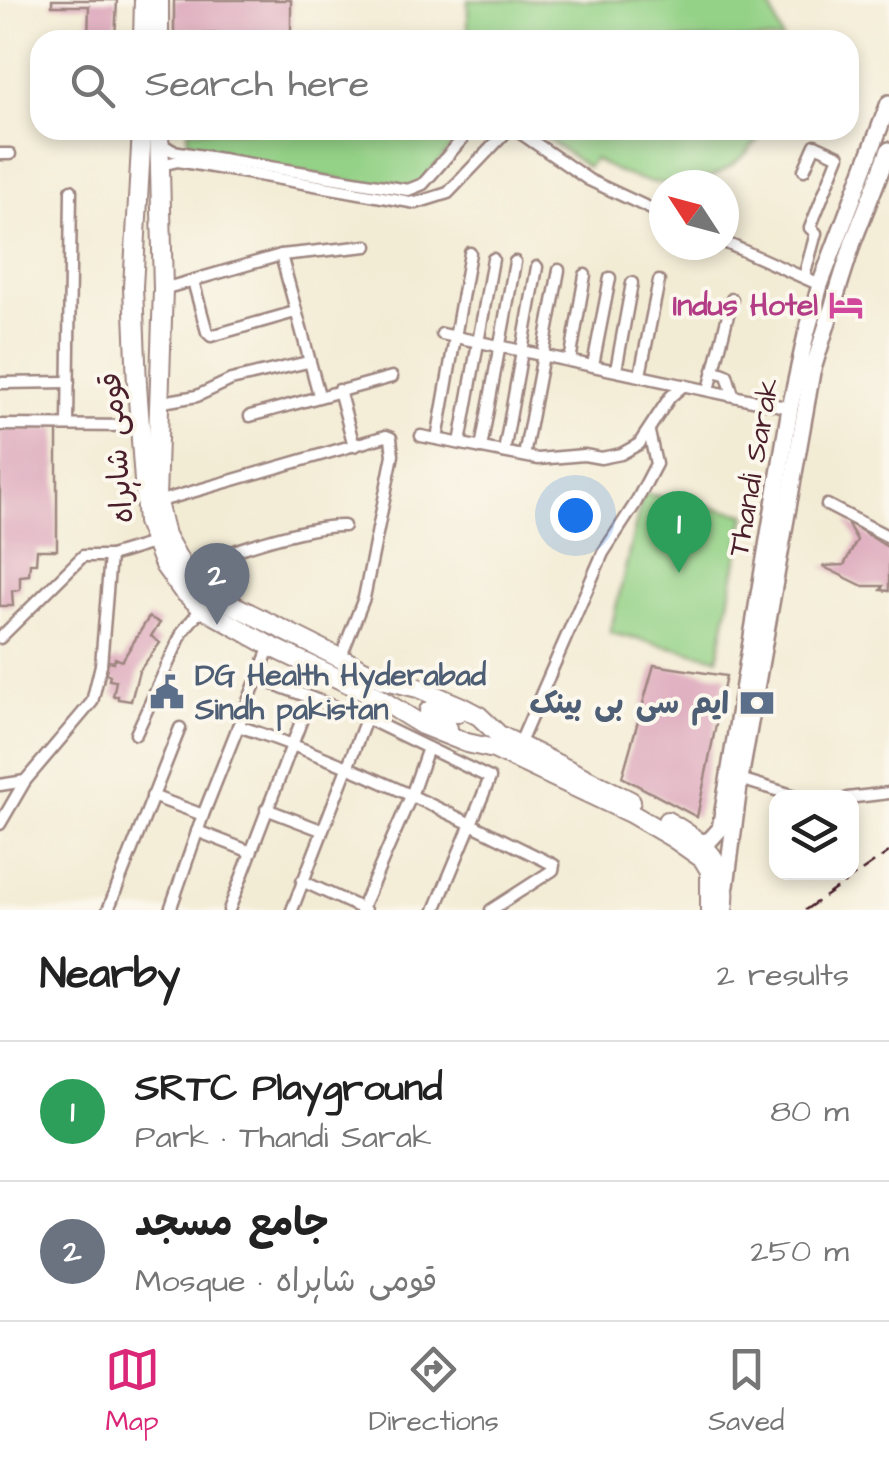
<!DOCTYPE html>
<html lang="en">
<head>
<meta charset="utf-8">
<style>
  :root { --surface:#fff; --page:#f6f6f6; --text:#222; --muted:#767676; --line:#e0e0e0; --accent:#db2777 }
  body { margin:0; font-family:"Architects Daughter","Playpen Sans Arabic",sans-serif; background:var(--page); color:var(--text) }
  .controls { position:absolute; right:30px; bottom:30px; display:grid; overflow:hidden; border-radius:20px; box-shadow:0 5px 15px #0003 }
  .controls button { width:90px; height:90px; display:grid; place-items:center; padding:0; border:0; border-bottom:2px solid var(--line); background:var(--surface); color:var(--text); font:50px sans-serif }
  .compass { position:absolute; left:649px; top:170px; width:90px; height:90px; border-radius:50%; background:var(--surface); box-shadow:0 5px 15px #0003; rotate:306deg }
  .you { position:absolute; left:575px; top:515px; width:35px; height:35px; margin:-25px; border:8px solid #fff; border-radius:50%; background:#1a73e8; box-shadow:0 0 0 15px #1a73e833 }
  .badge { display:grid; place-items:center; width:65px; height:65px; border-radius:50%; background:var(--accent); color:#fff; font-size:32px; font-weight:700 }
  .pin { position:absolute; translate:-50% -82px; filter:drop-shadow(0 2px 5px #0008) }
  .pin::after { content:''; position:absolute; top:52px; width:35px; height:30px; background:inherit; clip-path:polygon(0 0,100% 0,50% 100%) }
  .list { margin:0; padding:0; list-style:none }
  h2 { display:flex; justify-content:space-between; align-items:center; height:130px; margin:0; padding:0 40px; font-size:42px }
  h2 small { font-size:32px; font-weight:400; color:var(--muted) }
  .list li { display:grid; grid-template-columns:65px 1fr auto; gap:30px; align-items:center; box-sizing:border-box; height:140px; padding:0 40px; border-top:2px solid var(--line) }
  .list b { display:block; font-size:38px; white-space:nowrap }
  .list p { margin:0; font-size:32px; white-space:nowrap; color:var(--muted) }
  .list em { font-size:32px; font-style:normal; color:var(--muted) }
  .icon { flex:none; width:55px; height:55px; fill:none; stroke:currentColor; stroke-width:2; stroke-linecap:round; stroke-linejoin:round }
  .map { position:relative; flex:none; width:889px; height:910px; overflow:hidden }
  .search { position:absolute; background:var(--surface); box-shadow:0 5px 15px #0003; left:30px; right:30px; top:30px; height:110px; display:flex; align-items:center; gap:25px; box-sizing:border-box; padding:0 35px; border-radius:30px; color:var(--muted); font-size:38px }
  .sheet { height:410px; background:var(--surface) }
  nav { display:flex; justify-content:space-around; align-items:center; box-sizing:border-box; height:140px; border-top:2px solid var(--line); background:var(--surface); font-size:28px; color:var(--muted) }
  nav a { display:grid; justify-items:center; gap:5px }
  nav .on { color:var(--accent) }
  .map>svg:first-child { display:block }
  .green { fill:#94d287; stroke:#6f7859; stroke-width:2.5 }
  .building { fill:#dca5ba }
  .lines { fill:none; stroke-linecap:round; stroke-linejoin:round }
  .minor-casing { stroke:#9e8680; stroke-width:15 }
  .secondary-casing { stroke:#9e8680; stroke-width:20 }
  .trunk-casing { stroke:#9e8680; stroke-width:22 }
  .minor { stroke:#fff; stroke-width:10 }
  .secondary { stroke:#fff; stroke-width:15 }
  .trunk { stroke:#fff; stroke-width:18 }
  .rail { stroke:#4a1f2b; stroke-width:2.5; stroke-dasharray:15 8; stroke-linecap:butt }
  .labels { text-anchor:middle; stroke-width:8; stroke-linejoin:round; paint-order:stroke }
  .hotel-label { font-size:30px; font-weight:bold; fill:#b23c85; stroke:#fbf7ec; text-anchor:end }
  .street-label { font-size:30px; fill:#4a1f2b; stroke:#fbf7ec }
  .service-label { font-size:30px; font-weight:bold; fill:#4e5e75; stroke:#fbf7ec; text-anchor:start }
</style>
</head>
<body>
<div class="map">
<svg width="889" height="910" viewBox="0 0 889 910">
  <rect width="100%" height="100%" fill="#fbf7ec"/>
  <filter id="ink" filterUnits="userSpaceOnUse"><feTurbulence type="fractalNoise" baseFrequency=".01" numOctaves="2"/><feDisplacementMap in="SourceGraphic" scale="20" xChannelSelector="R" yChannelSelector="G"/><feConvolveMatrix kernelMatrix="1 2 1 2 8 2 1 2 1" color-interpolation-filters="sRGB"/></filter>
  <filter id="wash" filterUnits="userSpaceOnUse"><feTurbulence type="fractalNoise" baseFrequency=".0048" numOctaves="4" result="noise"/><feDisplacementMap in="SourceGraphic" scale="40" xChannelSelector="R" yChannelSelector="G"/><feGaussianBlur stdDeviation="2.25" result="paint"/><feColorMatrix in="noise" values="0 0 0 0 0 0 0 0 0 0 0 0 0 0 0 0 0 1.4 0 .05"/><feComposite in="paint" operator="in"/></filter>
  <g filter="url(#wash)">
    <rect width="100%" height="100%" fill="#f3ecd5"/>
    <g class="green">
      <polygon points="468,0 768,0 783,40 468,40"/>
      <polygon points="188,130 466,130 411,194 188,150"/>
      <path d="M535 130H765C723 194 655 197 594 159L587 167Z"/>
      <polygon points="643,493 746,514 718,658 610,633"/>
    </g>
    <g id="blocks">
      <g class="building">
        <polygon points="52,0 117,0 115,40 88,40 89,6 52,6"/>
        <polygon points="174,0 291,0 291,33 174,34"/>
        <polygon points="57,428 57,550 37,550 36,563 30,563 29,575 20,576 20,590 12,591 13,606 0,606 0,429"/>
        <polygon points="846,521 889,548 889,591 881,590 883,586 863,586 822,566 844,565 857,540"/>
        <polygon points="149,617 160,623 151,636 160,643 139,671 131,701 118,699 118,696 113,696 116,681 109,680 110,675 105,673 108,661 114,662 115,658 122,661"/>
        <polygon points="654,665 726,676 697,817 622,777"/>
      </g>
    </g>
  </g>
  <g filter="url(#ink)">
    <use href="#blocks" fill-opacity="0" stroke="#9e8680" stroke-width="2.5"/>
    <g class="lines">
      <g class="minor-casing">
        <g id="minor">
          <polyline points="516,130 589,180 664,215"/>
          <polyline points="160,143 173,151 408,190 423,184 470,130"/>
          <polyline points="0,154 10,154"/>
          <polyline points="161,165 178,161 416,203 448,193 508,130"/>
          <polyline points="724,242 820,285"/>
          <polyline points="281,255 319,395"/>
          <polyline points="804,277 816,233 810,228 839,156 815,145 804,170"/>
          <polyline points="193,281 207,332 211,336 295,312"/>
          <polyline points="163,289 281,255 367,246"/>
          <polyline points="442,334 790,408"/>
          <polyline points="570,361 585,275"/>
          <polyline points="593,365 610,278"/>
          <polyline points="616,370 632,283"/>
          <polyline points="713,370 727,375 733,395"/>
          <polyline points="640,375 659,281"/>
          <polyline points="0,383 69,382"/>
          <polyline points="339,390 354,446"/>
          <polyline points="709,390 732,299"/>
          <polyline points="157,403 197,396 231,380 308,362"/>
          <polyline points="250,416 392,377"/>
          <polyline points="68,424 71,190"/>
          <polyline points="0,425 139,426"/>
          <polyline points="421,436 538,459 584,455 601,458 621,454 639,444 670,397 684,385"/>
          <polyline points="437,439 470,253"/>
          <polyline points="460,443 493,259"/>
          <polyline points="481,448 515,262"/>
          <polyline points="504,452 537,267"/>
          <polyline points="524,456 559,270"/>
          <polyline points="157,502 386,436 391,438 393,455 364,598 340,659"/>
          <polyline points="827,505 889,537"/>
          <path d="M188 571C219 553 308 525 344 526"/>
          <polyline points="0,638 83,556 110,556 153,543"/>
          <polyline points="257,678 366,718 490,778 435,910"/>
          <path d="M238 726C347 761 451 814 554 865L553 870 491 910"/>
          <polyline points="136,734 183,631 202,608"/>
          <polyline points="519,745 603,553 635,504 656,464 649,432"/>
          <polyline points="740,779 802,798"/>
          <polyline points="0,785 25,781"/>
          <polyline points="152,796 203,815"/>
          <polyline points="847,798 889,793"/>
          <polyline points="266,809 321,830"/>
          <polyline points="0,824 25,781 92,702 101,665 110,556"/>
          <polyline points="197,831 251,852"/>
          <polyline points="302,881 365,910"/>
          <polyline points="108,910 180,728"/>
          <polyline points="170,910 203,815 270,646"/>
          <polyline points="229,910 310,698"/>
          <polyline points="292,910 375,696"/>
          <polyline points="361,910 411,796 428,748"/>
        </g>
      </g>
      <g class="secondary-casing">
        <g id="secondary">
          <polyline points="702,842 710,840 720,829 790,408 806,335 820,285 889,103"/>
          <polyline points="726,886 740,779 812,372 853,242 889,150"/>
        </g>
      </g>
      <g class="trunk-casing">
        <g id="trunk">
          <polyline points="143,40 144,0"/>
          <polyline points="159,40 159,0"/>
          <polyline points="142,130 133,287 137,385 147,522 164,565 182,590 202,608 270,646 375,696 422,725 467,743 494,749 630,813 673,838 703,859 710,871 710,910"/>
          <polyline points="159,130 163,289 156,498 165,535 181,564 213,595 382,679 418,688 460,706 479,716 499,735 631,801"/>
          <polyline points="448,728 430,719 429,711 438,706 457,713"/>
          <path d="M667 821C703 841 731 863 723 910"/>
        </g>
      </g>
      <use href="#minor" class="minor"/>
      <use href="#secondary" class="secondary"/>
      <use href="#trunk" class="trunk"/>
      <polyline class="rail" points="805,910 889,852"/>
    </g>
  </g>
  <defs>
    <g id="hotel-bare" transform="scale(2.7)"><path d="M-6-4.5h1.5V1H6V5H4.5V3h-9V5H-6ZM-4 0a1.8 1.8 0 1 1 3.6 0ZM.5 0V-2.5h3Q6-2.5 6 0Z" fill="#d1479c" stroke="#fbf7ec" stroke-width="2.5" paint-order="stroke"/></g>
    <g id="civic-bare" transform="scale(2.7)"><path d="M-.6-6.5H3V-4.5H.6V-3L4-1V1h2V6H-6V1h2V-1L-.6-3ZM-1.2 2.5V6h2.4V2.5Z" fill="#5c6f8a" stroke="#fbf7ec" stroke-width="2.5" paint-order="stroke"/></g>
    <g id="bank-bare" transform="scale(2.7)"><path d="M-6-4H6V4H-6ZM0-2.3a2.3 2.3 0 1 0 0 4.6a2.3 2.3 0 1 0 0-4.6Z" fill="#5c6f8a" stroke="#fbf7ec" stroke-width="2.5" paint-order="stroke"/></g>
  </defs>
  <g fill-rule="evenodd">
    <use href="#hotel-bare" x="846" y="305"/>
    <use href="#civic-bare" x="167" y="692"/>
    <use href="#bank-bare" x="757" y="703"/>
  </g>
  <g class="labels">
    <g class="hotel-label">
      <text x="818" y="315">Indus Hotel</text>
    </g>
    <g class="street-label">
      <text transform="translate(116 448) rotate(-95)" y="10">قومی شاہراہ</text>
      <text transform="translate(753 467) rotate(-80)" y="10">Thandi Sarak</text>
    </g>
    <g class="service-label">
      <text x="195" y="685">DG Health Hyderabad<tspan x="195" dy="34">Sindh pakistan</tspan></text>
      <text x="729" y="713" text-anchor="end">ایم سی بی بینک</text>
    </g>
  </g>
</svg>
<div class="controls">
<button><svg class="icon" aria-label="layers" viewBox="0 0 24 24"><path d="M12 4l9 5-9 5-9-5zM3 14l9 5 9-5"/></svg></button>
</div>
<svg class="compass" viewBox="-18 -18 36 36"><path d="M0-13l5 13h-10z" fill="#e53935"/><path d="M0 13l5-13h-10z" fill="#767676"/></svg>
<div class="you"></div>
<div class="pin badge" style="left:679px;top:573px;background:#2e9e5b">1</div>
<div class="pin badge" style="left:217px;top:625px;background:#6b7280">2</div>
<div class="search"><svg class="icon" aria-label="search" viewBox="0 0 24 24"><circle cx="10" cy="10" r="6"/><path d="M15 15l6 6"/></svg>Search here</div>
</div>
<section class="sheet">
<h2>Nearby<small>2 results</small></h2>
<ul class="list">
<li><span class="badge" style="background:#2e9e5b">1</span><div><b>SRTC Playground</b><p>Park · Thandi Sarak</p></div><em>80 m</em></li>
<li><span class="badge" style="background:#6b7280">2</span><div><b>جامع مسجد</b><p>Mosque · قومی شاہراہ</p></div><em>250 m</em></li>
</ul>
</section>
<nav>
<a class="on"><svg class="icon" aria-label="map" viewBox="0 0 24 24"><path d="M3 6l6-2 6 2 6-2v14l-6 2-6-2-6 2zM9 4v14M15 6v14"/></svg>Map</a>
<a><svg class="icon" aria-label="directions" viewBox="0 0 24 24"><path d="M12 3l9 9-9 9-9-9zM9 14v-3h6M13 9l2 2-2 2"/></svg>Directions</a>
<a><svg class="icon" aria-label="saved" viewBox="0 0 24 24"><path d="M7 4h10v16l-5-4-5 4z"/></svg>Saved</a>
</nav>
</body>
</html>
